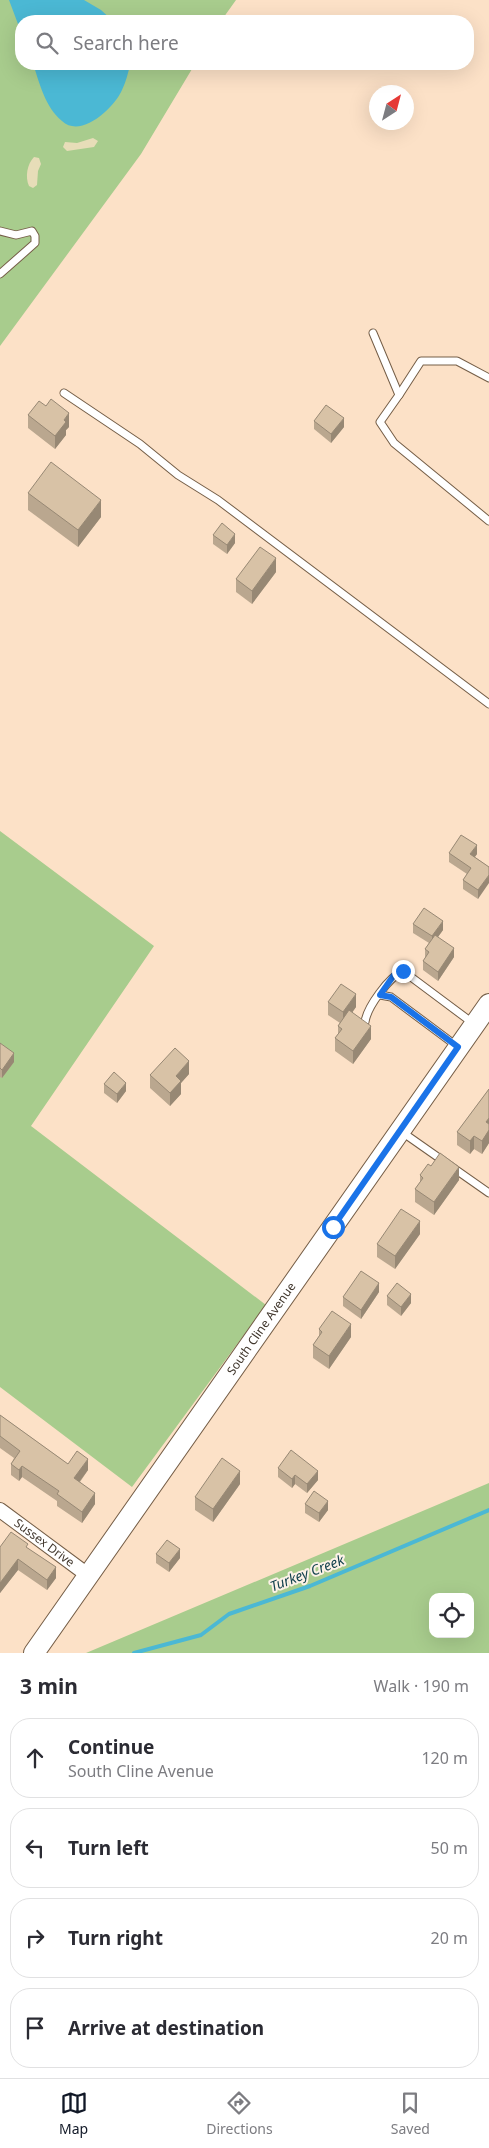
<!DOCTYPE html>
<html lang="en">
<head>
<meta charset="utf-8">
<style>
  :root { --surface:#fff; --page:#f7f7f7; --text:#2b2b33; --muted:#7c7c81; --line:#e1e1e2; --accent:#111827 }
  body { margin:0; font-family:"Noto Sans",sans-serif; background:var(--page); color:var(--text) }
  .controls { position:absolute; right:15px; bottom:15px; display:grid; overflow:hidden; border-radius:10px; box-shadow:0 5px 20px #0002 }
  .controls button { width:45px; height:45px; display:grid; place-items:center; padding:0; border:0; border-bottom:1px solid var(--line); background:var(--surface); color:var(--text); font:25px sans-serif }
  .compass { position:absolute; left:369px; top:85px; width:45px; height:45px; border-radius:50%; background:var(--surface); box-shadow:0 5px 20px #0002; rotate:36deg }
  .stop { position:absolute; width:15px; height:15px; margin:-11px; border:4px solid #1a73e8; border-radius:50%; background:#fff }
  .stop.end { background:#1a73e8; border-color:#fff; box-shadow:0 1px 5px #0008 }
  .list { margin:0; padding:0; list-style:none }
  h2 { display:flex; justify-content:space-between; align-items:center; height:65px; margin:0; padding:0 20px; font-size:21px }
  h2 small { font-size:16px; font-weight:400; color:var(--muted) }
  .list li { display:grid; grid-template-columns:32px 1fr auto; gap:15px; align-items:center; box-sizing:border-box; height:80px; margin:0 10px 10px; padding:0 10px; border:1px solid var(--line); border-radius:20px }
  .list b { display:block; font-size:19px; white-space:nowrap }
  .list p { margin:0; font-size:16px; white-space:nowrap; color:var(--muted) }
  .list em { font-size:16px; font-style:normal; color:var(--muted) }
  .icon { flex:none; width:28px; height:28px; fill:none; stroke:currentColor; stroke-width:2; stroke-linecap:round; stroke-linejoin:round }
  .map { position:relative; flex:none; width:489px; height:1653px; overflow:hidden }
  .search { position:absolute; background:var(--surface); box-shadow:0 5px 20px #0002; left:15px; right:15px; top:15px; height:55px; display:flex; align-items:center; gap:12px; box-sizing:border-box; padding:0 18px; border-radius:20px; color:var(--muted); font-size:19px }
  .sheet { height:425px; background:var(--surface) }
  nav { display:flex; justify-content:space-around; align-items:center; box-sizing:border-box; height:70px; border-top:1px solid var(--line); background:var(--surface); font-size:14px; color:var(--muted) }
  nav a { display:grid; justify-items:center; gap:2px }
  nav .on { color:var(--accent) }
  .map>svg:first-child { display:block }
  .green { fill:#a8cc8d; fill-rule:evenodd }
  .sand { fill:#e7ddb8 }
  .water { fill:#4bb8d4 }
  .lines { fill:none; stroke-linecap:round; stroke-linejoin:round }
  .stream { stroke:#4bb8d4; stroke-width:4 }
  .lane-casing { stroke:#755e47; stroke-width:9 }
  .street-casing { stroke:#755e47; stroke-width:16 }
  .secondary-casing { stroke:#755e47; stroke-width:22 }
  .lane { stroke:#fff; stroke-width:7 }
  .street { stroke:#fff; stroke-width:14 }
  .secondary { stroke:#fff; stroke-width:20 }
  .wall { fill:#baa78f }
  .shaded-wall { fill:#978874 }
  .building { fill:#d8c2a6; stroke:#978874 }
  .route { stroke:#1a73e8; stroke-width:6 }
  .labels { text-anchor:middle; stroke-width:4; stroke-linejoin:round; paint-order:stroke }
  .street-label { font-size:12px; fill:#40362c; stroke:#fcf2e7 }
  .water-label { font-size:14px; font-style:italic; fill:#13434f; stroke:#fcf2e7 }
</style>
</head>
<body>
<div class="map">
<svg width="489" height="1653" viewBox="0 0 489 1653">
  <rect width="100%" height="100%" fill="#fce1c7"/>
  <g class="green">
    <polygon points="0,0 236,0 221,21 21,21 21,64 195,64 141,154 0,346"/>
    <polygon points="0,831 154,946 31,1126 266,1305 132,1487 0,1387"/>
    <path d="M489 1483V1653H86ZM433 1597H470V1634H433Z"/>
  </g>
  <g class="sand">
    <polygon points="93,138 98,141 94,147 67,151 63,147 65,142 77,143"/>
    <path d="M34 157 39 158 41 164 38 171 37 185 33 188 29 186C25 177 27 164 34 157Z"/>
  </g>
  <g class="water">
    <polygon points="9,0 84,0 101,10 113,21 21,21 21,32"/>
    <path d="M33 64H130V65C128 73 126 82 122 90 114 108 81 139 62 121 45 107 40 84 33 64Z"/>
  </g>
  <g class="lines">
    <polyline class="stream" points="134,1653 201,1635 229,1614 310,1586 489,1510"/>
    <g class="lane-casing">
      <g id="lane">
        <polyline points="0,231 16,235 32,231 35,236 35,243 0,274"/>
        <polyline points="373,333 399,395 380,422 394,443 489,521"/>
        <polyline points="64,393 140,444 178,475 218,500 489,704"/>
        <polyline points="399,395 421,361 457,361 489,378"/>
        <polyline points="380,995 391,997 458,1047"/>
        <path d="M365 1022C367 1007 389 977 403 971L474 1024"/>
        <polyline points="402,1132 489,1193"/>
      </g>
    </g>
    <g class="street-casing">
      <g id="street">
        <path id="s1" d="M0 1510 89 1576"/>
      </g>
    </g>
    <g class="secondary-casing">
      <g id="secondary">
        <path id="s2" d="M34 1653 489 1004"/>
      </g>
    </g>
    <use href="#lane" class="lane"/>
    <use href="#street" class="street"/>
    <use href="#secondary" class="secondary"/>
  </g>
  <g class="wall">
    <polygon points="28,415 69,427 66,430 66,435 55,449 28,428"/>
    <polygon points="314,421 344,427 331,443 314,429"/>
    <polygon points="28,493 101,517 78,547 28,510"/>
    <polygon points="213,535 235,543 227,554 213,544"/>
    <polygon points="276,572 252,604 236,592 236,579"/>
    <polygon points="449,853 477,854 475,857 489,867 478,899 463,889 463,880 467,874 449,862"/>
    <polygon points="413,924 443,930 438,937 454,957 438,981 423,970 423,961 425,958 425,949 429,943 413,933"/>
    <polygon points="328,1002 356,1007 352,1012 371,1039 353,1064 335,1051 335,1038 338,1034 338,1026 340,1023 328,1015"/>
    <polygon points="0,1043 14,1062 2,1078 0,1077"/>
    <polygon points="189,1074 181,1083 181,1094 170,1106 150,1088 150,1075"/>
    <polygon points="104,1084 126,1091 117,1103 104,1093"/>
    <polygon points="489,1089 489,1143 482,1154 474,1149 470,1154 457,1145 457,1132"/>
    <polygon points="431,1166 459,1180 434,1215 415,1202 415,1189 420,1182 420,1175"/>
    <polygon points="420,1234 395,1269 377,1257 377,1244"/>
    <polygon points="379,1292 361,1319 343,1306 343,1297"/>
    <polygon points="387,1296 411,1303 401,1316 387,1305"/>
    <polygon points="319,1329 351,1337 329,1369 313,1358 313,1345 319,1336"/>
    <polygon points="0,1415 68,1464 88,1470 80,1482 95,1504 82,1523 57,1506 57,1501 22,1477 19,1481 11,1475 11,1464 14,1458 0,1448"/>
    <polygon points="278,1468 318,1480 307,1493 295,1484 292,1488 278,1477"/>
    <polygon points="240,1484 213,1522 195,1510 195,1497"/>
    <polygon points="305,1504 328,1510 319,1522 305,1513"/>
    <polygon points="0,1547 28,1548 56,1578 47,1590 18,1570 0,1593"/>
    <polygon points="156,1554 180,1558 169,1572 156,1563"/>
  </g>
  <g class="shaded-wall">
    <polygon points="69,413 69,427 66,430 66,435 55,449 55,436 64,420"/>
    <polygon points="344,418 344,427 331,443 331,434"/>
    <polygon points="101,500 101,517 78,547 78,530"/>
    <polygon points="235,534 235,543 227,554 227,545"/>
    <polygon points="276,558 276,572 252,604 252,591"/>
    <polygon points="477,845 477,854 470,863 470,854"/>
    <polygon points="489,875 489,883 478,899 478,890"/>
    <polygon points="443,921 443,930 432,945 432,936"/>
    <polygon points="454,948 454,957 438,981 438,972"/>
    <polygon points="356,994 356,1007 343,1026 343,1012"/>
    <polygon points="371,1026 371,1039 353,1064 353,1051"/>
    <polygon points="14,1053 14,1062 2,1078 2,1070"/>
    <polygon points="189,1061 189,1074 181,1083 181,1094 170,1106 170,1093 176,1076"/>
    <polygon points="126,1083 126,1091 117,1103 117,1094"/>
    <polygon points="489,1118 489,1143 482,1154 482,1141 486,1122"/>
    <polygon points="474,1136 474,1149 470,1154 470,1141"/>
    <polygon points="459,1167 459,1180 434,1215 434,1202"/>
    <polygon points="420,1221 420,1234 395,1269 395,1256"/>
    <polygon points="379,1283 379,1292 361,1319 361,1310"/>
    <polygon points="411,1294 411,1303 401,1316 401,1307"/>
    <polygon points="351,1324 351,1337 329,1369 329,1356"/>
    <polygon points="88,1459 88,1470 74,1489 74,1478"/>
    <polygon points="22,1466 22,1477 19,1481 19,1470"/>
    <polygon points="240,1471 240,1484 213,1522 213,1509"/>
    <polygon points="318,1471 318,1480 307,1493 307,1484"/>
    <polygon points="295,1475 295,1484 292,1488 292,1479"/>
    <polygon points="95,1493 95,1504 82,1523 82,1512"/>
    <polygon points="328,1501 328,1510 319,1522 319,1513"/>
    <polygon points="180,1549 180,1558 169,1572 169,1563"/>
    <polygon points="18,1559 18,1570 0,1593 0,1583"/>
    <polygon points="56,1567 56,1578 47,1590 47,1580"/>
  </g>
  <g class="building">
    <polygon points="51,399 69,413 64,420 66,422 55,436 28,415 39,401 46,406"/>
    <polygon points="326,405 344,418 331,434 314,421"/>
    <polygon points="51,462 101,500 78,530 28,493"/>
    <polygon points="222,523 235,534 227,545 213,535"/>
    <polygon points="260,547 276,558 252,591 236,579"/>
    <polygon points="461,835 477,845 470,854 489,867 489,875 478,890 463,880 471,868 449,853"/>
    <polygon points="424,908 443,921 432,936 413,924"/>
    <polygon points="435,935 454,948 438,972 423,961 429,952 425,949"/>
    <polygon points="341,984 356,994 343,1012 328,1002"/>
    <polygon points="349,1010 371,1026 353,1051 335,1038 342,1029 338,1026"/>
    <polygon points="0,1043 14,1053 2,1070 0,1068"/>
    <polygon points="175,1048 189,1061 176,1076 181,1081 170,1093 150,1075"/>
    <polygon points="114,1072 126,1083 117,1094 104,1084"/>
    <polygon points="489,1089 489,1118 486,1122 489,1124 489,1130 482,1141 474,1136 470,1141 457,1132"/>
    <polygon points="440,1153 459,1167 434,1202 415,1189 423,1178 420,1175 428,1164 431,1166"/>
    <polygon points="401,1209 420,1221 395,1256 377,1244"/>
    <polygon points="361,1271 379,1283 361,1310 343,1297"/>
    <polygon points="397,1283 411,1294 401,1307 387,1296"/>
    <polygon points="332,1311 351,1324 329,1356 313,1345 322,1332 319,1329"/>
    <polygon points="0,1415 68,1464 77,1451 88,1459 74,1478 95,1493 82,1512 57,1494 59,1491 22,1466 19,1470 11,1464 20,1451 0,1436"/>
    <polygon points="291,1450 318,1471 307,1484 295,1475 292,1479 278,1468"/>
    <polygon points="222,1458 240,1471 213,1509 195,1497"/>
    <polygon points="314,1491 328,1501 319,1513 305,1504"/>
    <polygon points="11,1532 28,1544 26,1547 56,1567 47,1580 18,1559 0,1583 0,1547"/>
    <polygon points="167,1540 180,1549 169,1563 156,1554"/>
  </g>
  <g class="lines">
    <polyline class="route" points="333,1227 458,1047 391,997 380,995 394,975 403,971"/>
  </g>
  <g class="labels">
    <g class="street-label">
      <text dy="4" stroke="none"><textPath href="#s2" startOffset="396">South Cline Avenue</textPath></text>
      <text dy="4" stroke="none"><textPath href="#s1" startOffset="55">Sussex Drive</textPath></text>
    </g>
    <g class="water-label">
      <text transform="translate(307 1573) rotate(-21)" y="5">Turkey Creek</text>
    </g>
  </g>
</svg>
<div class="controls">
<button><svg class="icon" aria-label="locate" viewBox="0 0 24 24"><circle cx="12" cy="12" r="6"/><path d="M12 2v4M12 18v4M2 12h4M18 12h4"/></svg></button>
</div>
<svg class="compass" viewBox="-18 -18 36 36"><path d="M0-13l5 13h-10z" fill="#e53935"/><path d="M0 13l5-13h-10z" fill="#7c7c81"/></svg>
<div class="stop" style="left:333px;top:1227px"></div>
<div class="stop end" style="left:403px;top:971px"></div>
<div class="search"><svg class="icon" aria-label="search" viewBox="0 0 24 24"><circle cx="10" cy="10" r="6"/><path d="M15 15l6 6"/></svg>Search here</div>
</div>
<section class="sheet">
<h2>3 min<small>Walk · 190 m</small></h2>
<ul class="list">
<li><svg class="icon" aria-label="ahead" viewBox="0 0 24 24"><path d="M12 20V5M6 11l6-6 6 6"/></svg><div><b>Continue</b><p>South Cline Avenue</p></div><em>120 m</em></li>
<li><svg class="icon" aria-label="left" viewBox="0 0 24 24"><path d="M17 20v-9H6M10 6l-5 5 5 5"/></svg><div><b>Turn left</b></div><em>50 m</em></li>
<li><svg class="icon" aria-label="right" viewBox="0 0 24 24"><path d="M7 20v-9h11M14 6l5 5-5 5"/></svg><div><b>Turn right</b></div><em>20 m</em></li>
<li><svg class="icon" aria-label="arrive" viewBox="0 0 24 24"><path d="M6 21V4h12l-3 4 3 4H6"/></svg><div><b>Arrive at destination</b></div></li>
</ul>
</section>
<nav>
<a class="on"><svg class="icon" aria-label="map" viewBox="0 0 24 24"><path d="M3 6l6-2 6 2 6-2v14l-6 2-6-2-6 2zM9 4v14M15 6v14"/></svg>Map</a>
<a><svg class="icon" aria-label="directions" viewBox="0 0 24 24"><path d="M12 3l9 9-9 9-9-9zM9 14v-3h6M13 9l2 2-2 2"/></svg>Directions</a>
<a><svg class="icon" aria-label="saved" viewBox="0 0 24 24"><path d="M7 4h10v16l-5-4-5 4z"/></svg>Saved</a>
</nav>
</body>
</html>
